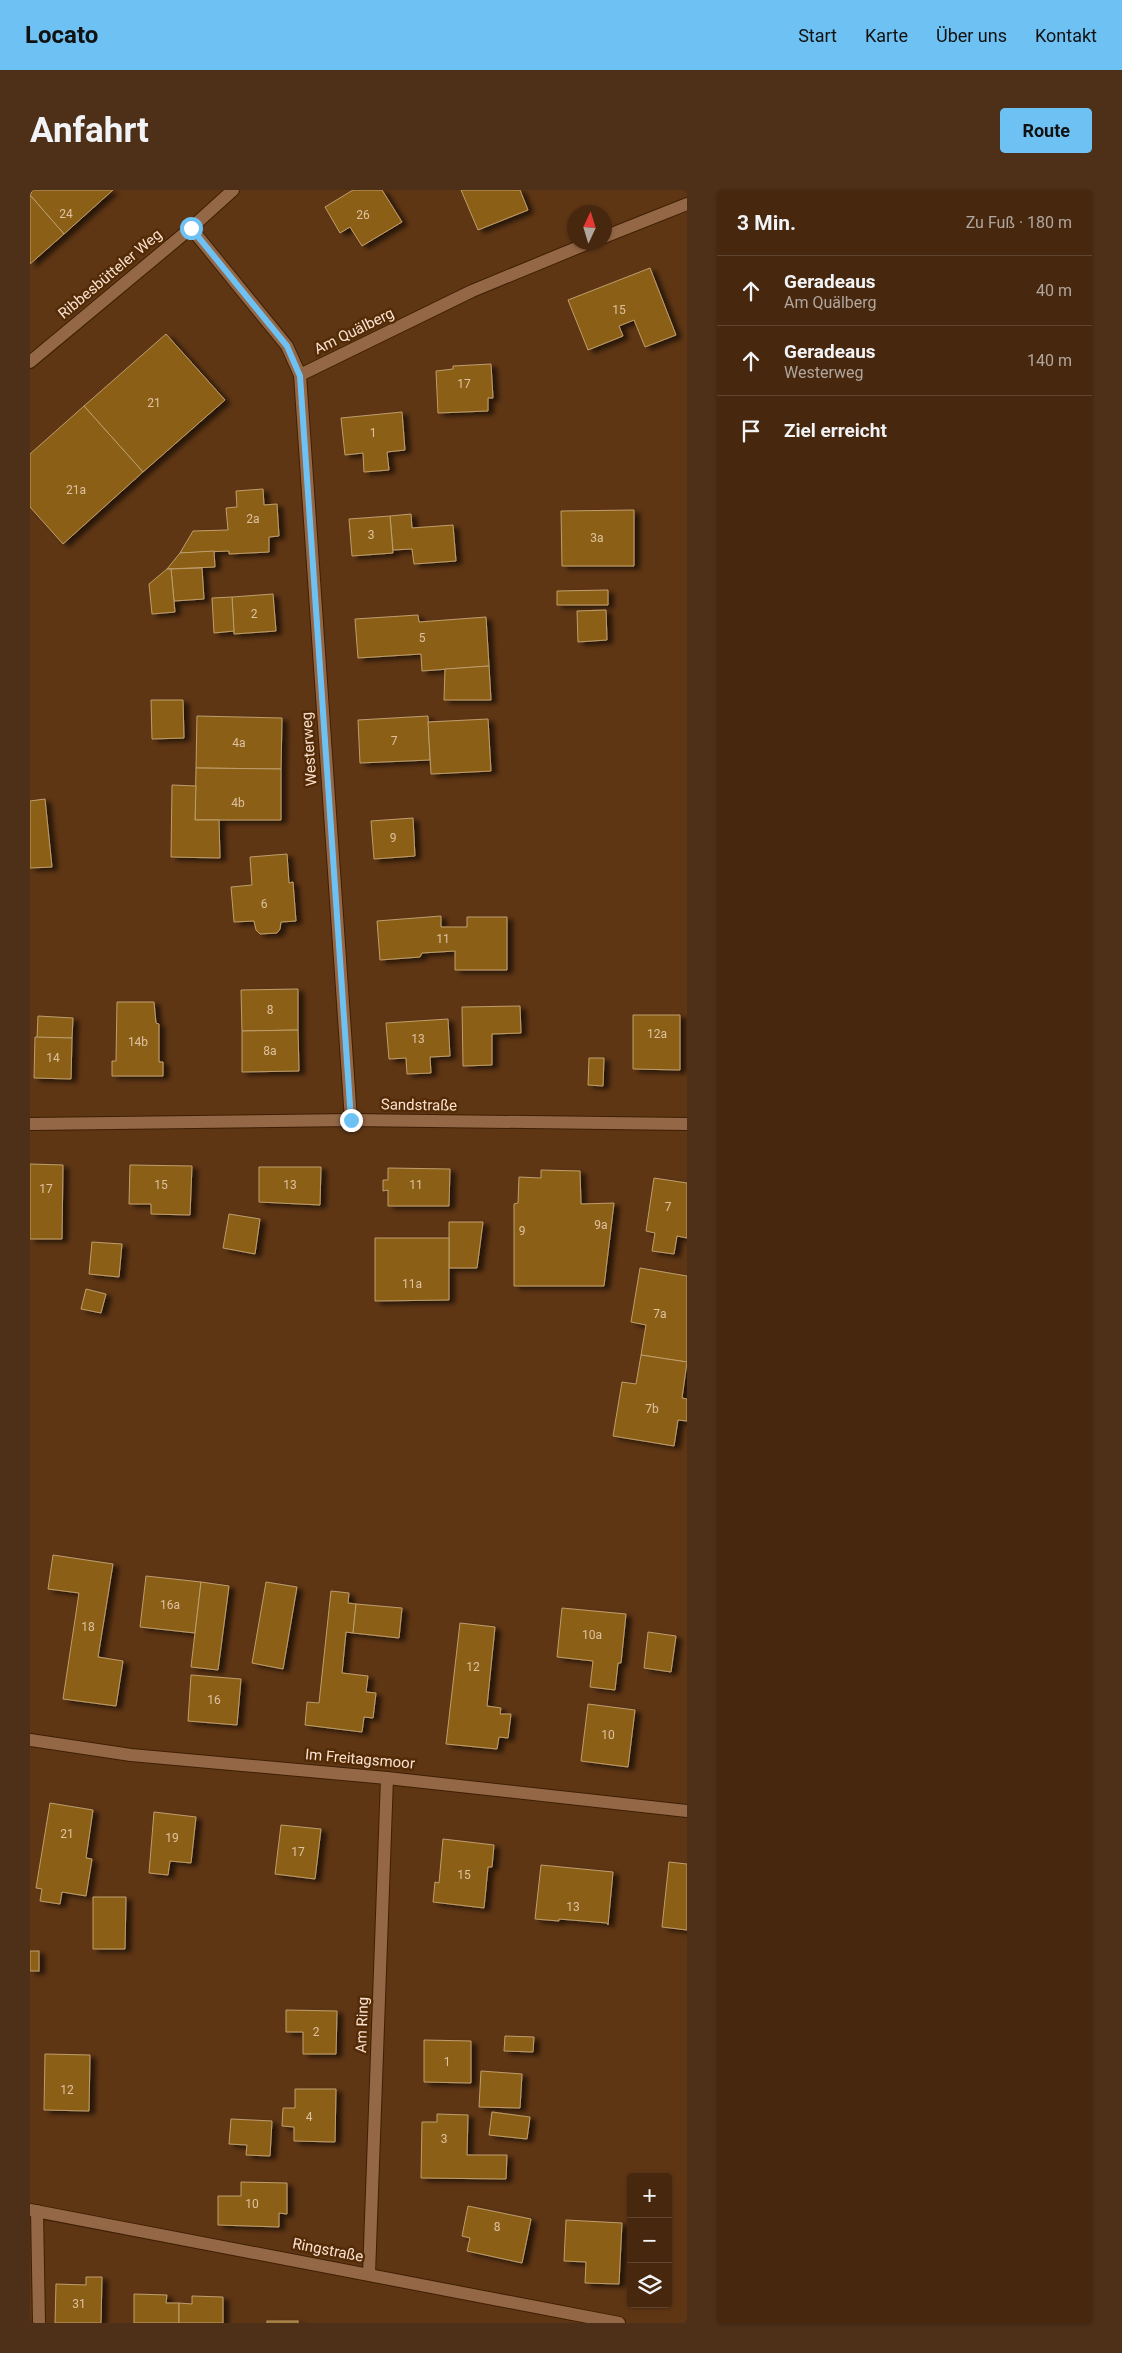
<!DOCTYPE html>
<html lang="de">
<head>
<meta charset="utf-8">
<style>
  :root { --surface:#47280f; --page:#4e3018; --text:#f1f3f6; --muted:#b0a69e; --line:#5f442f; --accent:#6ec2f3 }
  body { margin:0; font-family:Roboto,sans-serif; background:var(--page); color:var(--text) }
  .controls { position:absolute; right:15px; bottom:15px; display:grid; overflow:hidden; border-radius:5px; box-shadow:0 1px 4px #0004 }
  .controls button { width:45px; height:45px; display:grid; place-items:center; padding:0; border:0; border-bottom:1px solid var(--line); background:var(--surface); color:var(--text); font:25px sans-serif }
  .compass { position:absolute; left:537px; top:15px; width:45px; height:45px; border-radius:50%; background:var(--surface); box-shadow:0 1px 4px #0004; rotate:4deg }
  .stop { position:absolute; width:15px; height:15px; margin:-11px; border:4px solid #6ec2f3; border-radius:50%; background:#fff }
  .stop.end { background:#6ec2f3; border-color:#fff; box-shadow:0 1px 5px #0008 }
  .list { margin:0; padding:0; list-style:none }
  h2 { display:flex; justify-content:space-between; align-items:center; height:65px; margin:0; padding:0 20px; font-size:21px }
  h2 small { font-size:16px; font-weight:400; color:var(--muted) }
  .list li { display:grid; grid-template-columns:32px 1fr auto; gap:15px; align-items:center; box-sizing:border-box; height:70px; padding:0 20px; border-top:1px solid var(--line) }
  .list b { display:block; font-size:19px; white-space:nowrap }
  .list p { margin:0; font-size:16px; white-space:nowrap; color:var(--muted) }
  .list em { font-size:16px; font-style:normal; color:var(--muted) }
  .icon { flex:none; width:28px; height:28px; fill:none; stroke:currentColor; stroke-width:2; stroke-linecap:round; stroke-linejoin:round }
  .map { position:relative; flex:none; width:657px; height:2133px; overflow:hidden; border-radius:5px }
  header { display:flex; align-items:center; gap:30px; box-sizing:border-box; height:70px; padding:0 25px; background:var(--accent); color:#111 }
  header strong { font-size:24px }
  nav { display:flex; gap:28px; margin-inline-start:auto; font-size:18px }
  .intro { display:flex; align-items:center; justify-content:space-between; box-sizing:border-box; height:120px; padding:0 30px }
  h1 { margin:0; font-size:35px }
  .button { padding:12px 22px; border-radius:5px; background:var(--accent); color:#111; font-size:18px; font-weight:700 }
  main { display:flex; gap:30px; padding:0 30px }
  aside { flex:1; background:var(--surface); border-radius:5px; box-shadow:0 1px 4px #0004 }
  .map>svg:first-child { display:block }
  .building { fill:#8b6012; stroke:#be9d6e; filter:url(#shadow) }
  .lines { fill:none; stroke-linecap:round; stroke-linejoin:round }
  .lane-casing { stroke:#3e1f05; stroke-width:14 }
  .street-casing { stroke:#3e1f05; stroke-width:14 }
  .lane { stroke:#946746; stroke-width:12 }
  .street { stroke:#946746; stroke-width:12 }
  .route { stroke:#6ec2f3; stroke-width:6 }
  .labels { text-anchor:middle; stroke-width:5; stroke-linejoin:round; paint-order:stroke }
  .number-label { font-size:12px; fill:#dfc1a0 }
  .street-label { font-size:15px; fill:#fbe1cf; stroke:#532b07 }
</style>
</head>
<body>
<header>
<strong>Locato</strong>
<nav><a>Start</a><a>Karte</a><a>Über uns</a><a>Kontakt</a></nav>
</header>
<div class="intro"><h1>Anfahrt</h1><a class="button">Route</a></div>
<main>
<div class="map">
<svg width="657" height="2133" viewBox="0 0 657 2133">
  <defs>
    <filter id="shadow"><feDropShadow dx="5.5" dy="3" stdDeviation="2.5" flood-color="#0009"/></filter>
  </defs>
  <rect width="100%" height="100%" fill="#5f3614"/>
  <g class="building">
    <polygon points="3,0 83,0 34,44 0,5"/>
    <polygon points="323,0 352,0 372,32 332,56 320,37 310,43 295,17"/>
    <polygon points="431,0 490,0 498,20 448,40"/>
    <polygon points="0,5 34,44 0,74"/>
    <polygon points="620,78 646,145 615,157 604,130 589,136 593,146 558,160 538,110"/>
    <polygon points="136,144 195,210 113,282 54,216"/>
    <polygon points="461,174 463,208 458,208 458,221 408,223 406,181 423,179 423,176"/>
    <polygon points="54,216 113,282 33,354 0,317 0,264"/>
    <polygon points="372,222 375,260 357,262 359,280 334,282 333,263 315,265 311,228"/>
    <polygon points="233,299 234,315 247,314 249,346 239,347 239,362 199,364 199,361 150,363 163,341 198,340 196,318 207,317 206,301"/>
    <polygon points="604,320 604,376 532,376 531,321"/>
    <polygon points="381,324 382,338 423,335 426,371 384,374 382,359 363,360 360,326"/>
    <polygon points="360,326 363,363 322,366 319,329"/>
    <polygon points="184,361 185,377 137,379 150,363"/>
    <polygon points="172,378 174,409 144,411 141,379"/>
    <polygon points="137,379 141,379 145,422 122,424 119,394"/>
    <polygon points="578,400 578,415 527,415 527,401"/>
    <polygon points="243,404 246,441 204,444 202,407"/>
    <polygon points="202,407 204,441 184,443 182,408"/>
    <polygon points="576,420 577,450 548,452 547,421"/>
    <polygon points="388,425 389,432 456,427 459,476 392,481 391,464 328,468 325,429"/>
    <polygon points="459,476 461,510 414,510 415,479"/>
    <polygon points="121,510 153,510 154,548 122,549"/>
    <polygon points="167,526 252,528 251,579 166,578"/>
    <polygon points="398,526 400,570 330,573 328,530"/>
    <polygon points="458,529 461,581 401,584 398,532"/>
    <polygon points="166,578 251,579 251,630 165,630"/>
    <polygon points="142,595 166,596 165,630 189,630 190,668 141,667"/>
    <polygon points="15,609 22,677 0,678 0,611"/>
    <polygon points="383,628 385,666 344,669 341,631"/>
    <polygon points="257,664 259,693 263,692 266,731 251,732 250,739 247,743 230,744 226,740 224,731 204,732 201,697 222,695 220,667"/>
    <polygon points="411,726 411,737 437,737 437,727 477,727 477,780 425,780 425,761 392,763 390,767 350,770 347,731"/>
    <polygon points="268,799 268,840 212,841 211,800"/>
    <polygon points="87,812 124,812 126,833 129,834 129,872 133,872 133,886 82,886 82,871 86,871"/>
    <polygon points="490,816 491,843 462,844 462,875 433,876 432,817"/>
    <polygon points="603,825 650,825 650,880 603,879"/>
    <polygon points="8,826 43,828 42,848 7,848"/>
    <polygon points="418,829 420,866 400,867 401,883 377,884 376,868 359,869 356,833"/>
    <polygon points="268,840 269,881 212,882 212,841"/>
    <polygon points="5,847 42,848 41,889 4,888"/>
    <polygon points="559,868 574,868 573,896 558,895"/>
    <polygon points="0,974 33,975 32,1049 0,1049"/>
    <polygon points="100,975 162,976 160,1025 121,1024 121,1014 99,1014"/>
    <polygon points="229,977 291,977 290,1015 229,1012"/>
    <polygon points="358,978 420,979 419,1016 358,1016 358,1000 353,1001 353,990 358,990"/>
    <polygon points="511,980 550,981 551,1014 584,1013 574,1096 484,1096 484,1014 488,1013 489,987 511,988"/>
    <polygon points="624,988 657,993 657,1048 647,1046 644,1064 622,1061 625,1043 616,1041"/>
    <polygon points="199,1024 230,1029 225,1064 193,1058"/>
    <polygon points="419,1032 453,1032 447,1078 419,1078"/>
    <polygon points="345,1048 419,1048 419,1110 345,1111"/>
    <polygon points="62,1052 92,1054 89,1087 59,1084"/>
    <polygon points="610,1078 657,1086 657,1172 611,1165 616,1135 601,1132"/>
    <polygon points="56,1099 76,1104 71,1123 51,1119"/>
    <polygon points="611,1165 657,1172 652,1208 657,1209 657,1231 648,1230 644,1256 583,1246 592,1192 606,1194"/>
    <polygon points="23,1365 83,1374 68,1467 93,1471 86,1516 33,1509 49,1403 18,1399"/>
    <polygon points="116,1386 171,1392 165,1443 110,1437"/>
    <polygon points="171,1392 199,1396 188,1480 161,1477"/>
    <polygon points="236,1392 267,1397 253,1479 222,1473"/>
    <polygon points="301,1401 319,1403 318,1413 326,1414 323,1443 316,1442 312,1483 338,1486 336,1502 346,1503 343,1528 334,1527 332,1542 275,1535 277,1512 289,1513"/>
    <polygon points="326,1414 372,1418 369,1448 323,1443"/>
    <polygon points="532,1418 596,1424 591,1473 588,1473 585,1500 560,1497 563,1471 527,1467"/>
    <polygon points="430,1433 465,1437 457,1516 471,1518 470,1524 481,1524 478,1548 469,1547 467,1559 416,1554"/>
    <polygon points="618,1442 646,1446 641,1482 614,1478"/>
    <polygon points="161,1485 211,1489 207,1535 158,1531"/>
    <polygon points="558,1514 605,1520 598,1577 551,1571"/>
    <polygon points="20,1613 63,1620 56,1668 62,1669 56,1706 32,1702 30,1714 10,1711 12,1699 6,1698"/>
    <polygon points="124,1622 166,1627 161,1673 140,1671 138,1685 119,1683"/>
    <polygon points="251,1635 291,1639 285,1689 245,1684"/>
    <polygon points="413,1649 464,1655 462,1677 458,1677 454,1718 403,1712 405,1692 409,1693"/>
    <polygon points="639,1672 657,1674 657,1740 632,1737"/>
    <polygon points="511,1675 583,1682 578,1735 577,1733 529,1729 529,1731 505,1729"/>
    <polygon points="63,1707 96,1707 95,1759 63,1759"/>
    <rect x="0" y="1761" width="9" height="20"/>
    <polygon points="256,1820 307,1821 306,1864 273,1864 273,1842 256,1842"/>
    <polygon points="475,1846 504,1847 503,1862 474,1861"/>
    <polygon points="394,1850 441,1851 441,1893 394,1892"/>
    <polygon points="15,1864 60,1865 59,1921 14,1920"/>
    <polygon points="451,1881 492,1884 490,1918 449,1917"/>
    <polygon points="265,1899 306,1899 305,1952 264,1951 264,1937 252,1936 253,1918 265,1918"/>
    <polygon points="462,1922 500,1927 497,1949 459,1945"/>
    <polygon points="407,1924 438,1925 437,1965 477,1965 476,1989 391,1988 392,1932 407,1932"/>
    <polygon points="201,1929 242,1931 240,1966 216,1965 217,1955 199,1954"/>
    <polygon points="211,1992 257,1993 257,2024 249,2023 249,2037 188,2035 188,2006 211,2006"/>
    <polygon points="438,2016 501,2029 492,2073 437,2061 440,2048 432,2046"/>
    <polygon points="536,2030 592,2033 589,2094 555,2093 556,2072 534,2071"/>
    <polygon points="56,2087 72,2087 71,2133 25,2133 26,2094 56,2095"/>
    <polygon points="104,2104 137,2105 136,2113 149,2113 149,2133 104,2133"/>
    <polygon points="162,2106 193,2107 193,2133 149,2133 149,2113 162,2114"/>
    <rect x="237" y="2131" width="31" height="2"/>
  </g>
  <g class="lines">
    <g class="lane-casing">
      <polyline id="lane" points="7,2021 9,2133"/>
    </g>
    <g class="street-casing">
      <g id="street">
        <polyline points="161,38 257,156 270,185 442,101 561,52"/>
        <polyline points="574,47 657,14"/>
        <polyline points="0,172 161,38 203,0"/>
        <polyline points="270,185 321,930"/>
        <polyline points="0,934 321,930 657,934"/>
        <polyline points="0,1550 101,1565 357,1588 657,1621"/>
        <polyline points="0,2020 589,2133"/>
        <polyline points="339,2084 357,1588"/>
      </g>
    </g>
    <use href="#lane" class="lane"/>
    <use href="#street" class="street"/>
  </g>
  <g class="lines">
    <polyline class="route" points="161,38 257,156 270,186 321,930"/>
  </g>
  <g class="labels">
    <g class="number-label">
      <text x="36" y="28">24</text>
      <text x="333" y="29">26</text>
      <text x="589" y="124">15</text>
      <text x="434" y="198">17</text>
      <text x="124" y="217">21</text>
      <text x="343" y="247">1</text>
      <text x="46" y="304">21a</text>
      <text x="223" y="333">2a</text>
      <text x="341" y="349">3</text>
      <text x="567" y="352">3a</text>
      <text x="224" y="428">2</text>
      <text x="392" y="452">5</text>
      <text x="364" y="555">7</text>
      <text x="209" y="557">4a</text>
      <text x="208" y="617">4b</text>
      <text x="363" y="652">9</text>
      <text x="234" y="718">6</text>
      <text x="413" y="753">11</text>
      <text x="240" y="824">8</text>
      <text x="627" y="848">12a</text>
      <text x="388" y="853">13</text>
      <text x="108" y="856">14b</text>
      <text x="240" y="865">8a</text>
      <text x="23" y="872">14</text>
      <text x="131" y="999">15</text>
      <text x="260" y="999">13</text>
      <text x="386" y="999">11</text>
      <text x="16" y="1003">17</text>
      <text x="638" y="1021">7</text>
      <text x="571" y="1039">9a</text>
      <text x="492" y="1045">9</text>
      <text x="382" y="1098">11a</text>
      <text x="630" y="1128">7a</text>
      <text x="622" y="1223">7b</text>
      <text x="140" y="1419">16a</text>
      <text x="58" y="1441">18</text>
      <text x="562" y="1449">10a</text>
      <text x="443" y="1481">12</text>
      <text x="184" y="1514">16</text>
      <text x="578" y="1549">10</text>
      <text x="37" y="1648">21</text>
      <text x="142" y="1652">19</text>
      <text x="268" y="1666">17</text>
      <text x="434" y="1689">15</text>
      <text x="543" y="1721">13</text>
      <text x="286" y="1846">2</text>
      <text x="417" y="1876">1</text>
      <text x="37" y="1904">12</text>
      <text x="279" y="1931">4</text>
      <text x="414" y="1953">3</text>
      <text x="222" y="2018">10</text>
      <text x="467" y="2041">8</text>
      <text x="49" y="2118">31</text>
    </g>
    <g class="street-label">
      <text transform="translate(80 84) rotate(-40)" y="5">Ribbesbütteler Weg</text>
      <text transform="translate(324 141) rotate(-26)" y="5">Am Quälberg</text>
      <text transform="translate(279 559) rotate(-94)" y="5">Westerweg</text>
      <text transform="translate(389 915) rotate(1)" y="5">Sandstraße</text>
      <text transform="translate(330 1569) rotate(5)" y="5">Im Freitagsmoor</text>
      <text transform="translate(332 1835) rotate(-88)" y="5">Am Ring</text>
      <text transform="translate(298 2060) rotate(11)" y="5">Ringstraße</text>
    </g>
  </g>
</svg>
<div class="controls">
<button>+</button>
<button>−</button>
<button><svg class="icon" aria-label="layers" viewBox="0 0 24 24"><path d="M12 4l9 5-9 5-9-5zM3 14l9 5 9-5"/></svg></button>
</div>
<svg class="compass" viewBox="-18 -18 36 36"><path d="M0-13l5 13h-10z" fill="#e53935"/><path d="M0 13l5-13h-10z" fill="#b0a69e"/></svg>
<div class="stop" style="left:161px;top:38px"></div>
<div class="stop end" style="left:321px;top:930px"></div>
</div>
<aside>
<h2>3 Min.<small>Zu Fuß · 180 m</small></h2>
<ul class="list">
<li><svg class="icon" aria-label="ahead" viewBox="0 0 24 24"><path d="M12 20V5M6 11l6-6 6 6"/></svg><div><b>Geradeaus</b><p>Am Quälberg</p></div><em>40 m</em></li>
<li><svg class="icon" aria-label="ahead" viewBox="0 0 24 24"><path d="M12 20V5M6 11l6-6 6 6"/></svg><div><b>Geradeaus</b><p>Westerweg</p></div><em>140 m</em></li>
<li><svg class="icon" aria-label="arrive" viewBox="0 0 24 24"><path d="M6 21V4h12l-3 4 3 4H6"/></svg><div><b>Ziel erreicht</b></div></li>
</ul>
</aside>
</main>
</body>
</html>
